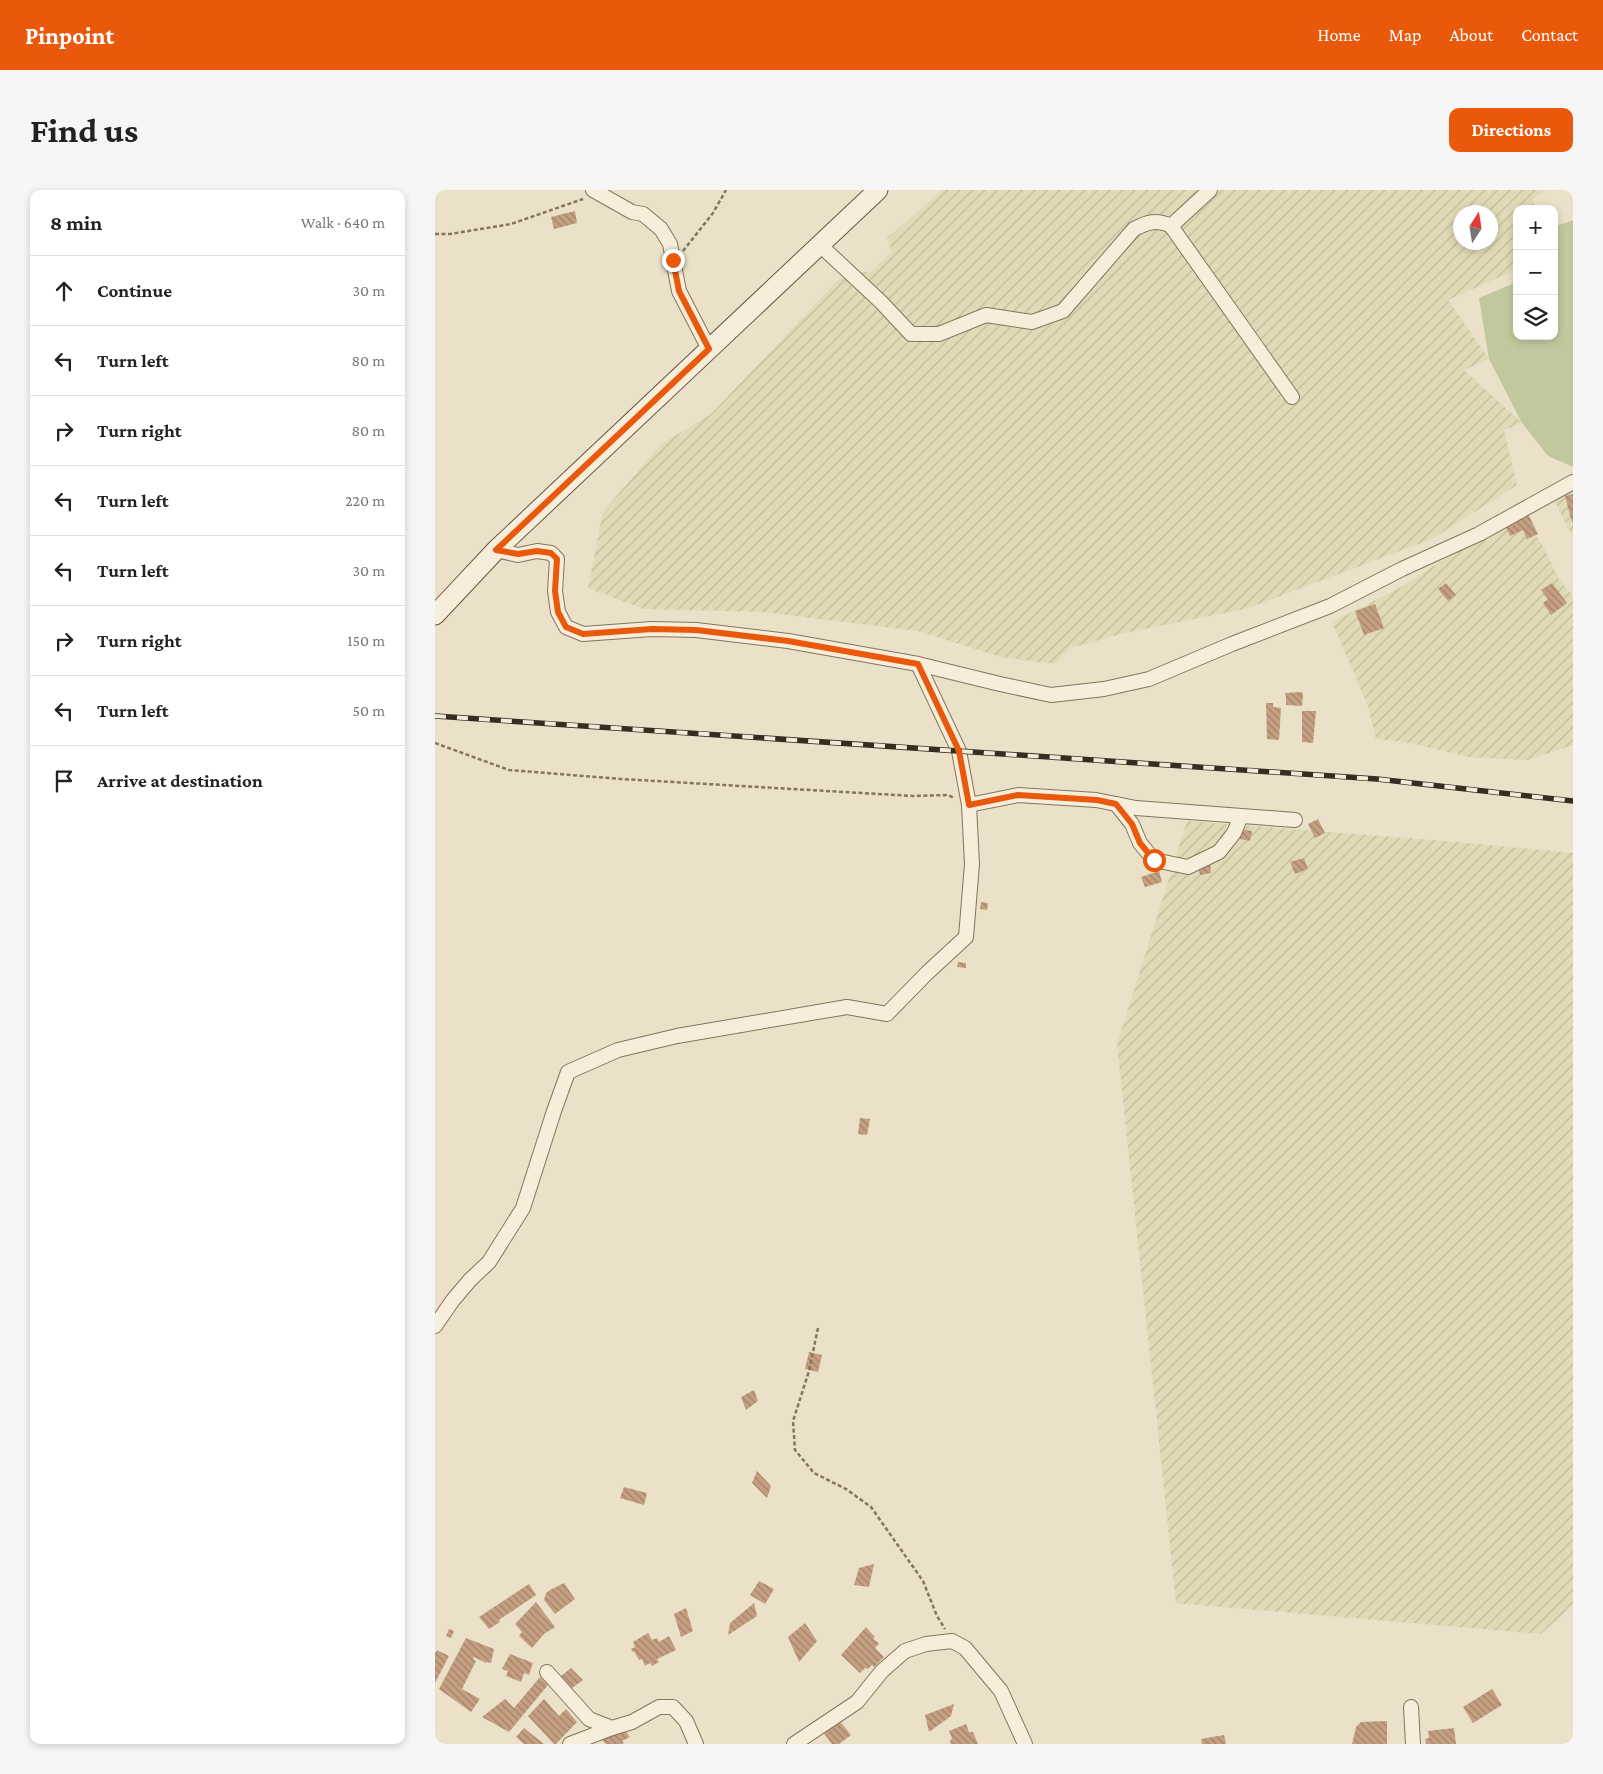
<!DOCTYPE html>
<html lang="en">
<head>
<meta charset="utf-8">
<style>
  :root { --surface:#fff; --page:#f6f6f6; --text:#222; --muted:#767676; --line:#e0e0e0; --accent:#ea580c }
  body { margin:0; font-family:"Crimson Pro",serif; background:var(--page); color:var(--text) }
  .controls { position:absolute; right:15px; top:15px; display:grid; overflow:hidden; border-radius:10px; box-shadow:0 2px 8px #0003 }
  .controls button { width:45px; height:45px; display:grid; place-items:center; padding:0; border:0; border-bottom:1px solid var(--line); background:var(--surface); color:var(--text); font:25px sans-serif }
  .compass { position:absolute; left:1018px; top:15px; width:45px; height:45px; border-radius:50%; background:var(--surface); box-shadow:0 2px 8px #0003; rotate:12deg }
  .stop { position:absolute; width:15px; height:15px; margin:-11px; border:4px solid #ea580c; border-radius:50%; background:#fff }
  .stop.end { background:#ea580c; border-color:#fff; box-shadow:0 1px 5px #0008 }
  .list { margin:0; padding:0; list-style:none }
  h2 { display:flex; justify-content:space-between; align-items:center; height:65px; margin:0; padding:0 20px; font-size:21px }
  h2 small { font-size:16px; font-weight:400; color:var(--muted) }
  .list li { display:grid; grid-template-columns:32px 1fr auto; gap:15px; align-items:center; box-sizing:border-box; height:70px; padding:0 20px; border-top:1px solid var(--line) }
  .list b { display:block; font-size:19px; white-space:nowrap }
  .list em { font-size:16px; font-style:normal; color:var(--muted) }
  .icon { flex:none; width:28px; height:28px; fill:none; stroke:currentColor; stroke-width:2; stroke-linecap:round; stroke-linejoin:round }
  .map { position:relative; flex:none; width:1138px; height:1554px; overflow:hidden; border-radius:10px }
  header { display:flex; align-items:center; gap:30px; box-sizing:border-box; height:70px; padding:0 25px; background:var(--accent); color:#fff }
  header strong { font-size:24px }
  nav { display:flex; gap:28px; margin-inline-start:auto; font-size:18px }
  .intro { display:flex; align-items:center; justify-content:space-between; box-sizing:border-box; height:120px; padding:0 30px }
  h1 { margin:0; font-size:35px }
  .button { padding:12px 22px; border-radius:10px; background:var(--accent); color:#fff; font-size:18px; font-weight:700 }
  main { display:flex; gap:30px; padding:0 30px }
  aside { flex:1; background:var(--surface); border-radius:10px; box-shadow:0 2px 8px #0003 }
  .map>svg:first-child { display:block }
  .farmland { fill:url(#farmland-furrows); fill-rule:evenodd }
  .grass { fill:#c2c89d }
  .building { fill:url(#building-back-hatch) }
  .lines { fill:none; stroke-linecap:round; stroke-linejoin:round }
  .minor-casing { stroke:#85745e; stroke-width:16 }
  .secondary-casing { stroke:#675542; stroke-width:21 }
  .path { stroke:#85745e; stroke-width:2.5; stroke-dasharray:4 2.5; stroke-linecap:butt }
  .minor { stroke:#f6eeda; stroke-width:14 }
  .secondary { stroke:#f6eeda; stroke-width:19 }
  .rail-casing { stroke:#372c21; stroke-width:5.5 }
  .rail { stroke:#f3ebd7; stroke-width:4; stroke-dasharray:11; stroke-linecap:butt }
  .route { stroke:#ea580c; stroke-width:6 }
</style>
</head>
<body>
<header>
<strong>Pinpoint</strong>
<nav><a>Home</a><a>Map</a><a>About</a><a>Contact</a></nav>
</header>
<div class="intro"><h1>Find us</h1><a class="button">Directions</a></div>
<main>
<aside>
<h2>8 min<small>Walk · 640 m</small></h2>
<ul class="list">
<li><svg class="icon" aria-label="ahead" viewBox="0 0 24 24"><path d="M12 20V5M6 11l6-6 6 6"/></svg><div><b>Continue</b></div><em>30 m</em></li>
<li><svg class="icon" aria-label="left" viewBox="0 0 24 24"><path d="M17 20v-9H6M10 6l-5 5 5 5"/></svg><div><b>Turn left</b></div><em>80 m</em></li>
<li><svg class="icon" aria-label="right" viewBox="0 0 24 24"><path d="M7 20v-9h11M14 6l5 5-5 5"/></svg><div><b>Turn right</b></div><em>80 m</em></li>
<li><svg class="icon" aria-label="left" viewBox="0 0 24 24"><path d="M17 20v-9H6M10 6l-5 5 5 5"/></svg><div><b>Turn left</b></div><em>220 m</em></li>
<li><svg class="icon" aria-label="left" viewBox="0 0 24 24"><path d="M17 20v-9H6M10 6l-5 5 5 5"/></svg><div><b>Turn left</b></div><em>30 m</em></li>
<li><svg class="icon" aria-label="right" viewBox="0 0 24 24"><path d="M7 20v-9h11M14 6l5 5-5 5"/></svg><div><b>Turn right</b></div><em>150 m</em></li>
<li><svg class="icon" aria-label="left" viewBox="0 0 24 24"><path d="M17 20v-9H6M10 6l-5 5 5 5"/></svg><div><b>Turn left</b></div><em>50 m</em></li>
<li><svg class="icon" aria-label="arrive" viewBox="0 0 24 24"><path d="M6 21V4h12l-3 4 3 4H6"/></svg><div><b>Arrive at destination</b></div></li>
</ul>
</aside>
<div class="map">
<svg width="1138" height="1554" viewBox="0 0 1138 1554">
  <defs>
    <pattern id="farmland-furrows" width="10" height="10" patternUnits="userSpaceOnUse" patternTransform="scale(1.25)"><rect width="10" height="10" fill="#e0dab6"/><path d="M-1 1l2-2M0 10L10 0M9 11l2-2" fill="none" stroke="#c1bb9c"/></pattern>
    <pattern id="building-back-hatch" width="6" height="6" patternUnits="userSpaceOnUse" patternTransform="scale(1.25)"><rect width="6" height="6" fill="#c59f81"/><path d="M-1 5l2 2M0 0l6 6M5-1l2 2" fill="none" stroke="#a18269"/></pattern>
  </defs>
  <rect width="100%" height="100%" fill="#ebe1c8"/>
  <g class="farmland">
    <path d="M508 0H1111L1098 9 1100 19H1082V81H1078L1013 110 1054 169 1029 180 1087 233 1069 240 1082 295 997 349 810 419 689 443 636 458 620 474 566 467 483 441 326 422 208 419 153 398 168 322 225 255 276 224 411 82H435L457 61 452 48ZM1026 22H1056V52H1026Z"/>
    <polygon points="1138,291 1138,348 1116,304"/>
    <polygon points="1085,321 1109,358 1124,389 1138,406 1138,555 1093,570 1033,567 976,553 941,549 933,516 897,432 966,397"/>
    <polygon points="752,631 1011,651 1138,663 1138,1415 1106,1444 741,1413 682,854"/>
  </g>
  <polygon class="grass" points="1138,30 1138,277 1113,266 1087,233 1054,169 1044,108 1082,92 1082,146 1119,146 1119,37"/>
  <g class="building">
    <polygon points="140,21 142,33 119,39 116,27"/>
    <polygon points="1138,304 1138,332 1137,332 1130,306"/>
    <polygon points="1093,324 1103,344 1092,349 1088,340 1075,346 1070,335"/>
    <polygon points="1011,393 1021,405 1013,411 1003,399"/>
    <polygon points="1117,393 1132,413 1116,425 1108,413 1113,409 1106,400"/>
    <polygon points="940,414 949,438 929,445 920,421"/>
    <polygon points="867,502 868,504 867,516 851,515 851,507 850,503"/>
    <polygon points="831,513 838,513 838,517 846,518 844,550 832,549"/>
    <polygon points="867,521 881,521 878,553 867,552"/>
    <polygon points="883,629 890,643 880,648 873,634"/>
    <polygon points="803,639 817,641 815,651 801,648"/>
    <polygon points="869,668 873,679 860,684 855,672"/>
    <polygon points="775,673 776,683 765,685 763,675"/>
    <polygon points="724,681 727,692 710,697 706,687"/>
    <polygon points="546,712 553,713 552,720 545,719"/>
    <polygon points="523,772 531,773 531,778 522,777"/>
    <polygon points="425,928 435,929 432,945 423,944"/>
    <polygon points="374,1162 387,1165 383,1182 370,1179"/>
    <polygon points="319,1200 323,1211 311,1220 306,1207"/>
    <polygon points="322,1281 336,1296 332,1308 317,1293"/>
    <polygon points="189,1297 212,1303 209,1315 185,1308"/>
    <polygon points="439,1374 434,1397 419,1395 424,1378"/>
    <polygon points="324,1391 339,1399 330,1414 315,1405"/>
    <polygon points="129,1393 140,1409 120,1424 109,1410 111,1403 115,1400"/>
    <polygon points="94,1394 101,1405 64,1430 65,1432 54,1439 44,1427"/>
    <polygon points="101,1412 120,1437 109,1444 97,1458 84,1446 87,1442 80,1434"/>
    <polygon points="319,1413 322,1426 293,1445 295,1433"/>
    <polygon points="251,1418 258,1441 246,1447 239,1424"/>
    <polygon points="370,1433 382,1451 364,1472 353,1447"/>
    <polygon points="431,1437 440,1447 438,1449 444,1453 440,1458 449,1467 439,1477 437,1475 433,1479 430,1478 425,1483 406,1465"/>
    <polygon points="14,1439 19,1441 16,1448 11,1446"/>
    <polygon points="213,1443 217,1450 222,1448 224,1452 234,1446 241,1460 222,1469 224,1472 217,1476 215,1473 210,1476 207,1469 204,1470 199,1461 198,1462 196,1459 200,1457 198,1452"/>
    <polygon points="31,1448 59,1459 56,1473 52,1472 51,1473 39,1467 38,1469 41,1471 27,1499 45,1509 36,1522 4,1499"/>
    <polygon points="2,1460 14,1466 0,1493 0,1463"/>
    <polygon points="75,1464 98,1473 94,1485 89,1483 86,1492 71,1486 73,1481 67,1479"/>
    <polygon points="136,1478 148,1490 137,1498 126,1486"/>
    <polygon points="105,1487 113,1495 74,1542 47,1527 70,1509 79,1518"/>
    <polygon points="1057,1499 1067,1515 1038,1533 1028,1517"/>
    <polygon points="109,1509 124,1526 131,1519 142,1532 121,1554 119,1554 93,1526"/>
    <polygon points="519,1514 516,1526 494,1542 490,1525"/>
    <polygon points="400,1525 416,1545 404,1554 397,1554 384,1537"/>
    <polygon points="952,1531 952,1554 917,1554 921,1537 926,1532"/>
    <polygon points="531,1534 534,1542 538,1542 543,1554 516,1554 515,1552 517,1548 514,1541"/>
    <polygon points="89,1538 109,1554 89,1554 81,1547"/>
    <polygon points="188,1538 195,1547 187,1551 189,1553 187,1554 171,1554 166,1549"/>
    <polygon points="1019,1538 1021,1554 991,1554 990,1549 994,1548 993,1541"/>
    <polygon points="789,1545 791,1554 767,1554 766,1549"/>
  </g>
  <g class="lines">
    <g class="minor-casing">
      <g id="minor">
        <polyline points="158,0 197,22 208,24 226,39 235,54 244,101 274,159"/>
        <polyline points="736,36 775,0"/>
        <path d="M385 55 446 112 476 144H504L551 125 597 132 628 121 699 39C713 32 721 29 736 36L857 207"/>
        <polyline points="61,360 83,365 102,361 116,363 122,369 120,401 123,422 131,437 148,444 217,439 261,440 353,451 483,474 565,494 616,505 669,499 714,489 797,454 895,416 967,379 1044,344 1138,292"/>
        <polyline points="681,614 697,634 705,653 719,670 753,677 784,662 799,643 806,626"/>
        <polyline points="534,615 583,605 661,610 701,618 860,630"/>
        <polyline points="0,1136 18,1110 35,1090 54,1072 88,1018 119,921 133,882 183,860 242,846 412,817 452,824 492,783 531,747 537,674 534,615 524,561 483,474"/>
        <polyline points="112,1482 154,1529 177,1538 197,1532 224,1517 238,1517 251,1531 261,1554"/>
        <polyline points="976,1517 978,1554"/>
        <polyline points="135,1554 177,1538"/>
        <polyline points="359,1554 422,1512 447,1481 470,1461 491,1454 517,1451 530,1458 566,1501 590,1554"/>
      </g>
    </g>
    <g class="secondary-casing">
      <polyline id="secondary" points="0,425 61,360 443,0"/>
    </g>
    <g class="path">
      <polyline points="0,44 15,44 76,34 148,9"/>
      <polyline points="248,61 278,23 291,0"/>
      <polyline points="0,553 74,580 186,589 478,606 513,605 519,608"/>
      <polyline points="383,1138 374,1181 358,1231 360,1260 379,1283 411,1299 436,1317 488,1391 502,1426 510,1439"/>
    </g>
    <use href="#minor" class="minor"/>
    <use href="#secondary" class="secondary"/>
    <g class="rail-casing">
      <polyline id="rail" points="0,526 942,589 1138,611"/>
    </g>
    <use href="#rail" class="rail"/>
  </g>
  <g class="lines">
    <polyline class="route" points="238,70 244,101 274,159 61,360 83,364 102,361 116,363 122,369 120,401 123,422 131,437 148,444 217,439 261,440 353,451 483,474 524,561 534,615 583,605 662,610 681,614 697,634 705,653 719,670"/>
  </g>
</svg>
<div class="controls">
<button>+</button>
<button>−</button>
<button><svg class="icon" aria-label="layers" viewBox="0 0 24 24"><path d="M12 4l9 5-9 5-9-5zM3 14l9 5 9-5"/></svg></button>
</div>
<svg class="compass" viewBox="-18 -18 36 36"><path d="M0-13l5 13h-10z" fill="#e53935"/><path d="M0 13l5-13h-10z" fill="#767676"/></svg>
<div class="stop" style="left:719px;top:670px"></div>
<div class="stop end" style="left:238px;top:70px"></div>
</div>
</main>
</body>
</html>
